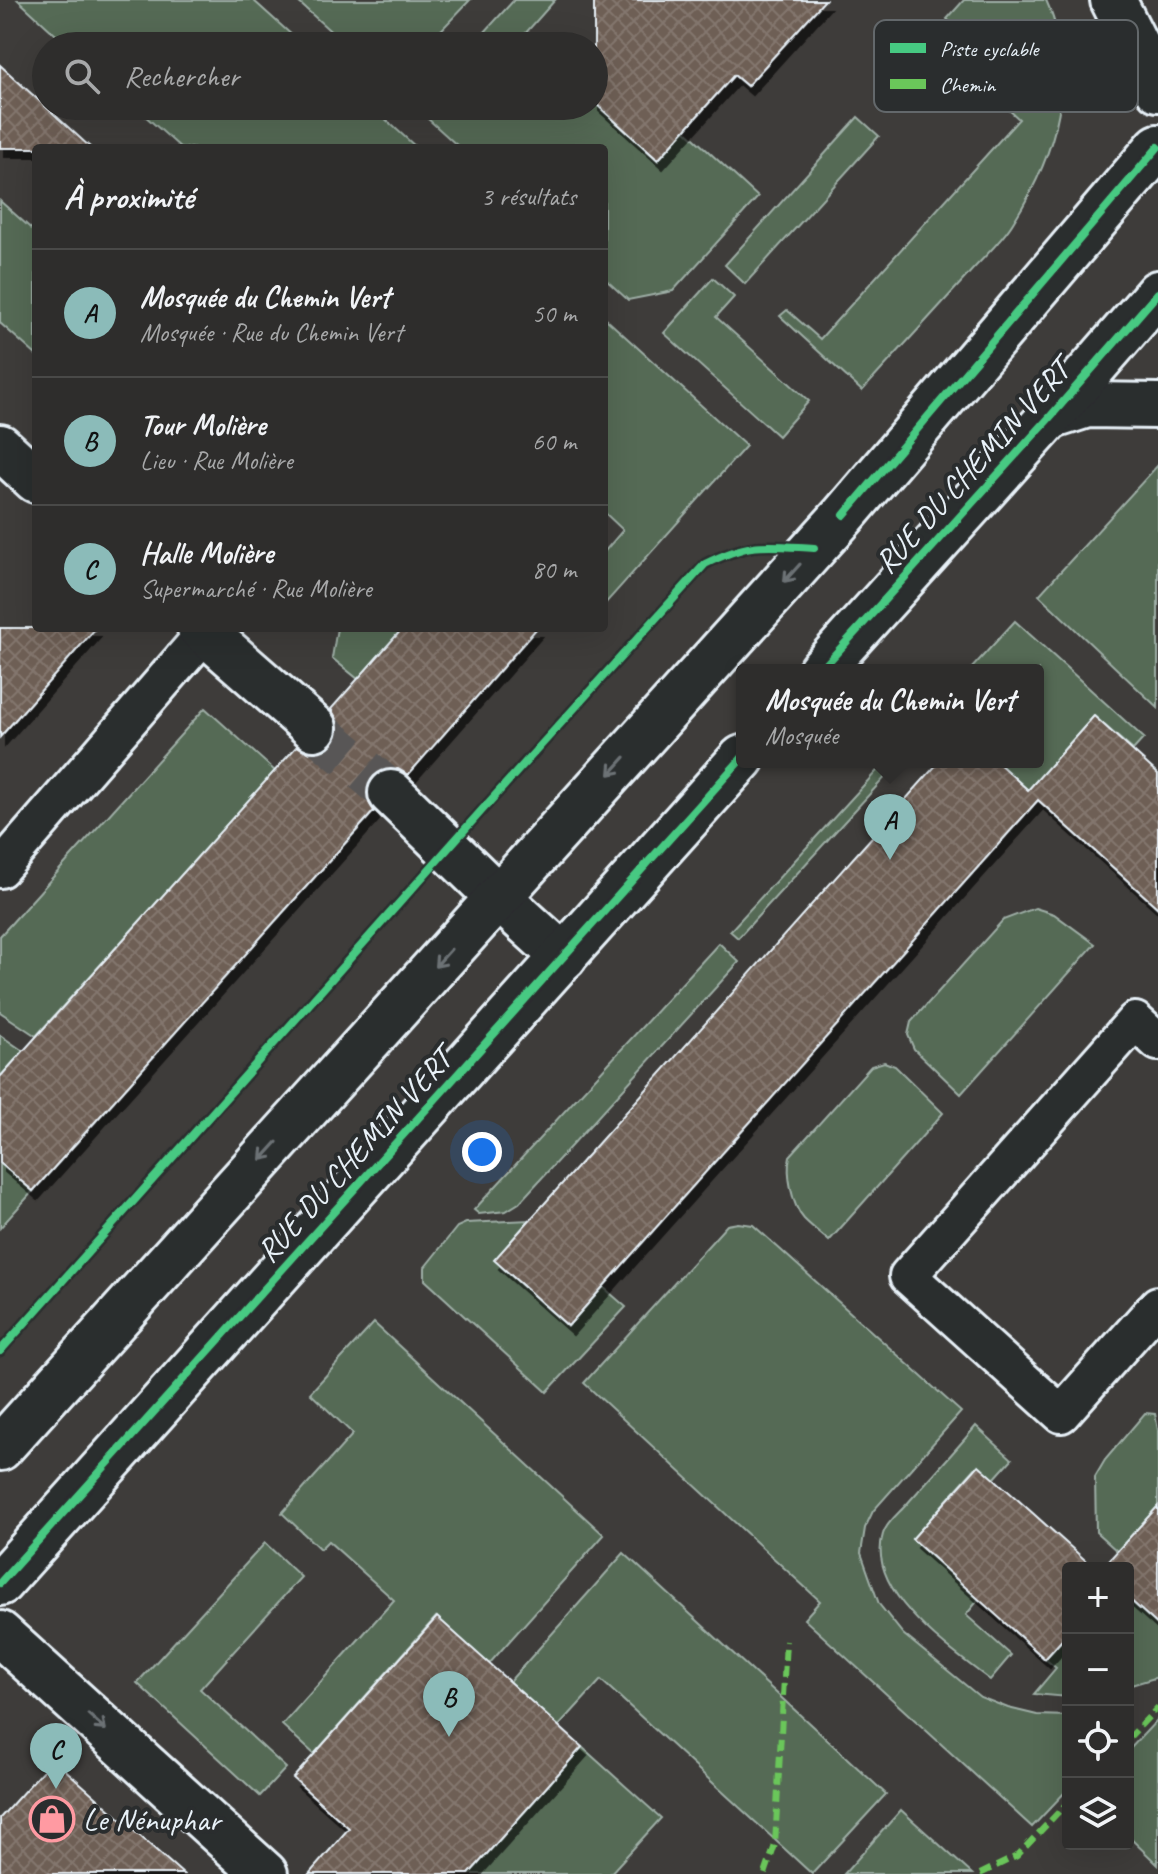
<!DOCTYPE html>
<html lang="fr">
<head>
<meta charset="utf-8">
<style>
  :root { --surface:#2e2d2c; --page:#363534; --text:#f1f3f6; --muted:#a7a8a9; --line:#494948; --accent:#8bbbb9 }
  body { margin:0; font-family:Caveat,sans-serif; background:var(--page); color:var(--text) }
  .controls { position:absolute; right:24px; bottom:24px; display:grid; overflow:hidden; border-radius:8px; box-shadow:0 8px 32px #0002 }
  .controls button { width:72px; height:72px; display:grid; place-items:center; padding:0; border:0; border-bottom:2px solid var(--line); background:var(--surface); color:var(--text); font:40px sans-serif }
  .you { position:absolute; left:482px; top:1152px; width:28px; height:28px; margin:-20px; border:6px solid #fff; border-radius:50%; background:#1a73e8; box-shadow:0 0 0 12px #1a73e833 }
  .badge { display:grid; place-items:center; width:52px; height:52px; border-radius:50%; background:var(--accent); color:#111; font-size:26px; font-weight:700 }
  .pin { position:absolute; translate:-50% -66px; filter:drop-shadow(0 2px 4px #0008) }
  .pin::after { content:''; position:absolute; top:42px; width:28px; height:24px; background:inherit; clip-path:polygon(0 0,100% 0,50% 100%) }
  .popup { position:absolute; left:736px; top:664px; width:308px; height:104px; box-sizing:border-box; display:grid; place-content:center; border-radius:8px; background:var(--surface); filter:drop-shadow(0 2px 6px #0005); font-size:26px; white-space:nowrap; color:var(--muted) }
  .popup b { font-size:30px; color:var(--text) }
  .popup::after { content:''; position:absolute; left:50%; top:100%; margin-left:-16px; border:16px solid transparent; border-top-color:var(--surface) }
  .list { margin:0; padding:0; list-style:none }
  h2 { display:flex; justify-content:space-between; align-items:center; height:104px; margin:0; padding:0 32px; font-size:34px }
  h2 small { font-size:26px; font-weight:400; color:var(--muted) }
  .list li { display:grid; grid-template-columns:52px 1fr auto; gap:24px; align-items:center; box-sizing:border-box; height:128px; padding:0 32px; border-top:2px solid var(--line) }
  .list b { display:block; font-size:30px; white-space:nowrap }
  .list p { margin:0; font-size:26px; white-space:nowrap; color:var(--muted) }
  .list em { font-size:26px; font-style:normal; color:var(--muted) }
  .icon { flex:none; width:44px; height:44px; fill:none; stroke:currentColor; stroke-width:2; stroke-linecap:round; stroke-linejoin:round }
  .map { position:relative; flex:none; width:1158px; height:1874px; overflow:hidden }
  .search { position:absolute; background:var(--surface); box-shadow:0 8px 32px #0002; left:32px; top:32px; width:576px; height:88px; display:flex; align-items:center; gap:20px; box-sizing:border-box; padding:0 28px; border-radius:44px; color:var(--muted); font-size:30px }
  .panel { position:absolute; background:var(--surface); box-shadow:0 8px 32px #0002; left:32px; top:144px; width:576px; height:488px; border-radius:8px }
  .map>svg:first-child { display:block }
  .grass { fill:#546a55; stroke:#9eaea6; stroke-width:2 }
  .building { fill:url(#building-cross-hatch); stroke:#e8f1f8; stroke-width:2; filter:url(#shadow) }
  .lines { fill:none; stroke-linecap:round; stroke-linejoin:round }
  .minor-tunnel { stroke:#585756; stroke-width:44; stroke-dasharray:44 22; stroke-linecap:butt }
  .service-casing { stroke:#e8f1f8; stroke-width:42 }
  .minor-casing { stroke:#e8f1f8; stroke-width:50 }
  .tertiary-casing { stroke:#e8f1f8; stroke-width:50 }
  .service { stroke:#2a2d2e; stroke-width:36 }
  .minor { stroke:#2a2d2e; stroke-width:44 }
  .tertiary { stroke:#2a2d2e; stroke-width:44 }
  .quiet { stroke:#6ac65a; stroke-width:6; stroke-dasharray:12 6; stroke-linecap:butt }
  .cycleway-casing { stroke:#2a2d2e; stroke-width:13 }
  .cycleway { stroke:#46c982; stroke-width:8 }
  .oneway { stroke:#6c7275 }
  .labels { text-anchor:middle; stroke-width:8; stroke-linejoin:round; paint-order:stroke }
  .street-label { font-size:32px; fill:#e8f1f8; stroke:#2a2d2e }
  .poi-label { font-size:32px; fill:#e8f1f8; stroke:#2a2d2e; text-anchor:start }
  .key { fill:#2a2d2e; stroke:#63686b; stroke-width:2 }
  .key-label { font-size:22px; fill:#e8f1f8 }
</style>
</head>
<body>
<div class="map">
<svg width="1158" height="1874" viewBox="0 0 1158 1874">
  <defs>
    <pattern id="building-cross-hatch" width="8" height="8" patternUnits="userSpaceOnUse" patternTransform="scale(2)"><rect width="8" height="8" fill="#6e5f55"/><path d="M0 0l8 8M0 8l8-8" fill="none" stroke="#83766e"/></pattern>
    <filter id="shadow"><feDropShadow dx="5" dy="9" stdDeviation="0" flood-color="#0009"/></filter>
  </defs>
  <rect width="100%" height="100%" fill="#3e3c3a"/>
  <filter id="ink" filterUnits="userSpaceOnUse"><feTurbulence type="fractalNoise" baseFrequency=".0125" numOctaves="2"/><feDisplacementMap in="SourceGraphic" scale="16" xChannelSelector="R" yChannelSelector="G"/><feConvolveMatrix kernelMatrix="1 2 1 2 8 2 1 2 1" color-interpolation-filters="sRGB"/></filter>
  <g filter="url(#ink)">
    <g class="grass">
      <polygon points="18,0 253,0 304,46 68,46"/>
      <polygon points="296,0 470,0 426,46 347,46"/>
      <polygon points="514,0 555,0 523,36 533,46 472,46"/>
      <path d="M964 0H1046C1080 75 1056 154 1014 221 1002 242 981 259 966 277 931 315 897 353 862 391L780 316 787 310 820 339 1019 119 986 89 1002 70 947 19Z"/>
      <polygon points="594,102 657,160 685,130 758,197 673,291 628,300 604,278 604,148 460,148 416,108 418,106 594,106"/>
      <polygon points="134,106 371,106 417,148 181,148"/>
      <polygon points="858,117 879,136 745,284 725,265"/>
      <polygon points="0,201 36,233 36,355 0,323"/>
      <polygon points="713,278 734,297 716,317 809,401 778,436 664,333"/>
      <polygon points="606,319 746,446 604,605 604,552 623,530 604,512 604,322"/>
      <polygon points="1158,465 1158,708 1039,595"/>
      <polygon points="1015,621 1144,738 1133,750 1094,716 1028,790 997,762 1038,762 1038,670 970,670"/>
      <polygon points="337,628 403,628 358,679 332,658"/>
      <polygon points="205,708 275,771 36,1036 0,1012 0,936"/>
      <polygon points="885,762 899,762 738,938 730,931"/>
      <polygon points="1035,908 1054,914 1095,944 961,1094 914,1049 908,1035 911,1022 1003,920"/>
      <polygon points="719,943 739,962 519,1203 506,1211 479,1214 474,1210"/>
      <polygon points="0,1035 23,1051 0,1077"/>
      <path d="M884 1062 895 1066 943 1113 829 1241C821 1234 812 1227 804 1219 792 1206 786 1173 790 1156L871 1066Z"/>
      <polygon points="0,1163 33,1191 0,1228"/>
      <polygon points="529,1220 495,1260 568,1326 603,1287 626,1307 547,1392 425,1280 425,1267 457,1227 466,1223"/>
      <polygon points="738,1223 753,1225 961,1412 873,1511 865,1528 861,1553 879,1604 903,1634 980,1697 1008,1708 1037,1715 1068,1716 1068,1789 1032,1827 804,1619 820,1601 584,1383 727,1225"/>
      <polygon points="374,1323 604,1535 489,1664 436,1617 314,1754 282,1725 394,1600 328,1541 320,1549 282,1513 353,1434 310,1393"/>
      <polygon points="1145,1413 1155,1414 1158,1430 1158,1506 1117,1551 1096,1532 1095,1477 1105,1460"/>
      <path d="M976 1426 1012 1459 994 1479 978 1465 912 1539 979 1599 966 1615 1011 1655 990 1680C952 1651 865 1592 883 1534 886 1523 899 1513 906 1505 929 1479 953 1453 976 1426Z"/>
      <polygon points="265,1543 301,1577 200,1689 286,1768 260,1796 137,1683"/>
      <polygon points="624,1553 886,1794 812,1874 601,1680 558,1727 509,1682"/>
      <polygon points="1128,1598 1158,1625 1158,1677 1128,1686"/>
      <polygon points="1068,1633 1068,1697 1034,1694 1056,1668 1045,1659"/>
      <polygon points="1158,1719 1158,1865 1128,1836 1128,1751"/>
      <polygon points="582,1747 661,1818 610,1874 469,1874"/>
      <polygon points="901,1810 972,1874 844,1874"/>
    </g>
    <g class="building">
      <polygon points="594,0 825,0 747,86 734,75 658,160 594,102"/>
      <polygon points="0,65 91,148 0,148"/>
      <polygon points="0,628 96,628 0,737"/>
      <polygon points="403,628 537,628 408,775 398,769 385,769 373,776 367,786 367,799 374,811 33,1191 0,1163 0,1077 297,746 310,753 323,751 332,745 339,732 337,719 331,709"/>
      <polygon points="1094,716 1158,774 1158,908 1038,800 568,1326 494,1260 939,762 997,762 1028,790"/>
      <polygon points="979,1465 1094,1568 1068,1568 1068,1633 1045,1659 912,1539"/>
      <polygon points="1158,1506 1158,1625 1128,1598 1128,1568 1102,1568"/>
      <polygon points="437,1617 582,1747 469,1874 309,1874 349,1828 293,1778"/>
      <polygon points="53,1759 183,1874 0,1874 0,1818"/>
    </g>
    <g class="lines">
      <polyline class="minor-tunnel" points="314,728 391,793"/>
      <g class="service-casing">
        <g id="service">
          <polyline points="0,869 205,633"/>
          <polyline points="1158,1042 1135,1021 908,1276 1061,1414 1158,1305"/>
        </g>
      </g>
      <g class="minor-casing">
        <g id="minor">
          <polyline points="1113,0 1158,89"/>
          <polyline points="0,447 36,480"/>
          <polyline points="200,628 314,728"/>
          <polyline points="391,793 498,897 564,957"/>
          <polyline points="0,1634 265,1874"/>
        </g>
      </g>
      <g class="tertiary-casing">
        <g id="tertiary">
          <polyline points="1050,417 1087,405 1158,406"/>
          <polyline points="821,670 1050,417 1158,293"/>
          <polyline points="0,1448 844,515 1158,147"/>
          <polyline points="0,1583 742,758"/>
        </g>
      </g>
      <use href="#service" class="service"/>
      <use href="#minor" class="minor"/>
      <use href="#tertiary" class="tertiary"/>
      <g class="quiet">
        <polyline points="1128,1739 1158,1707"/>
        <polyline points="765,1874 775,1845 786,1641"/>
        <polyline points="980,1874 1017,1856 1068,1802"/>
      </g>
      <g class="cycleway-casing">
        <g id="cycleway">
          <polyline points="844,515 1158,147"/>
          <polyline points="821,670 1050,417 1158,293"/>
          <path d="M0 1351 483 809 705 564C751 541 764 545 814 548"/>
          <polyline points="0,1583 742,758"/>
        </g>
      </g>
      <use href="#cycleway" class="cycleway"/>
    </g>
    <defs><path id="oneway-shaft" d="M-6 0H5M1.5-3L5.5 0L1.5 3" fill="none" stroke-width="1.6" stroke-linecap="round" stroke-linejoin="round" transform="scale(2)"/></defs>
    <g class="oneway">
      <use href="#oneway-shaft" transform="translate(792 573) rotate(132)"/>
      <use href="#oneway-shaft" transform="translate(617 766) rotate(132)"/>
      <use href="#oneway-shaft" transform="translate(443 958) rotate(132)"/>
      <use href="#oneway-shaft" transform="translate(269 1151) rotate(132)"/>
      <use href="#oneway-shaft" transform="translate(97 1722) rotate(42)"/>
    </g>
  </g>
  <defs>
    <g id="shop-ring" transform="scale(2.3)"><circle r="9.5" fill="#2a2d2e" stroke="#ff9aa2" stroke-width="1.5"/><path d="M-5-2.5h2.3a2.7 3.5 0 0 1 5.4 0H5L5.5 6h-11ZM-1.5-2.5h3a1.5 2.3 0 0 0-3 0Z" fill="#ff9aa2"/></g>
  </defs>
  <g fill-rule="evenodd">
    <use href="#shop-ring" x="52" y="1819"/>
  </g>
  <g class="labels">
    <g class="street-label">
      <text transform="translate(972 466) rotate(-48)" y="11">RUE DU CHEMIN VERT</text>
      <text transform="translate(354 1155) rotate(-48)" y="11">RUE DU CHEMIN VERT</text>
    </g>
    <g class="poi-label">
      <text x="83" y="1830">Le Nénuphar</text>
    </g>
  </g>
  <rect x="874" y="20" width="264" height="92" rx="12" class="key"/>
  <rect x="890" y="43" width="36" height="10" fill="#46c982"/>
  <rect x="890" y="79" width="36" height="10" fill="#6ac65a"/>
  <g class="key-label">
    <text x="940" y="56">Piste cyclable</text>
    <text x="940" y="92">Chemin</text>
  </g>
</svg>
<div class="controls">
<button>+</button>
<button>−</button>
<button><svg class="icon" aria-label="locate" viewBox="0 0 24 24"><circle cx="12" cy="12" r="6"/><path d="M12 2v4M12 18v4M2 12h4M18 12h4"/></svg></button>
<button><svg class="icon" aria-label="layers" viewBox="0 0 24 24"><path d="M12 4l9 5-9 5-9-5zM3 14l9 5 9-5"/></svg></button>
</div>
<div class="you"></div>
<div class="pin badge" style="left:890px;top:860px">A</div>
<div class="popup"><b>Mosquée du Chemin Vert</b>Mosquée</div>
<div class="pin badge" style="left:449px;top:1737px">B</div>
<div class="pin badge" style="left:56px;top:1789px">C</div>
<div class="search"><svg class="icon" aria-label="search" viewBox="0 0 24 24"><circle cx="10" cy="10" r="6"/><path d="M15 15l6 6"/></svg>Rechercher</div>
<section class="panel">
<h2>À proximité<small>3 résultats</small></h2>
<ul class="list">
<li><span class="badge">A</span><div><b>Mosquée du Chemin Vert</b><p>Mosquée · Rue du Chemin Vert</p></div><em>50 m</em></li>
<li><span class="badge">B</span><div><b>Tour Molière</b><p>Lieu · Rue Molière</p></div><em>60 m</em></li>
<li><span class="badge">C</span><div><b>Halle Molière</b><p>Supermarché · Rue Molière</p></div><em>80 m</em></li>
</ul>
</section>
</div>
</body>
</html>
